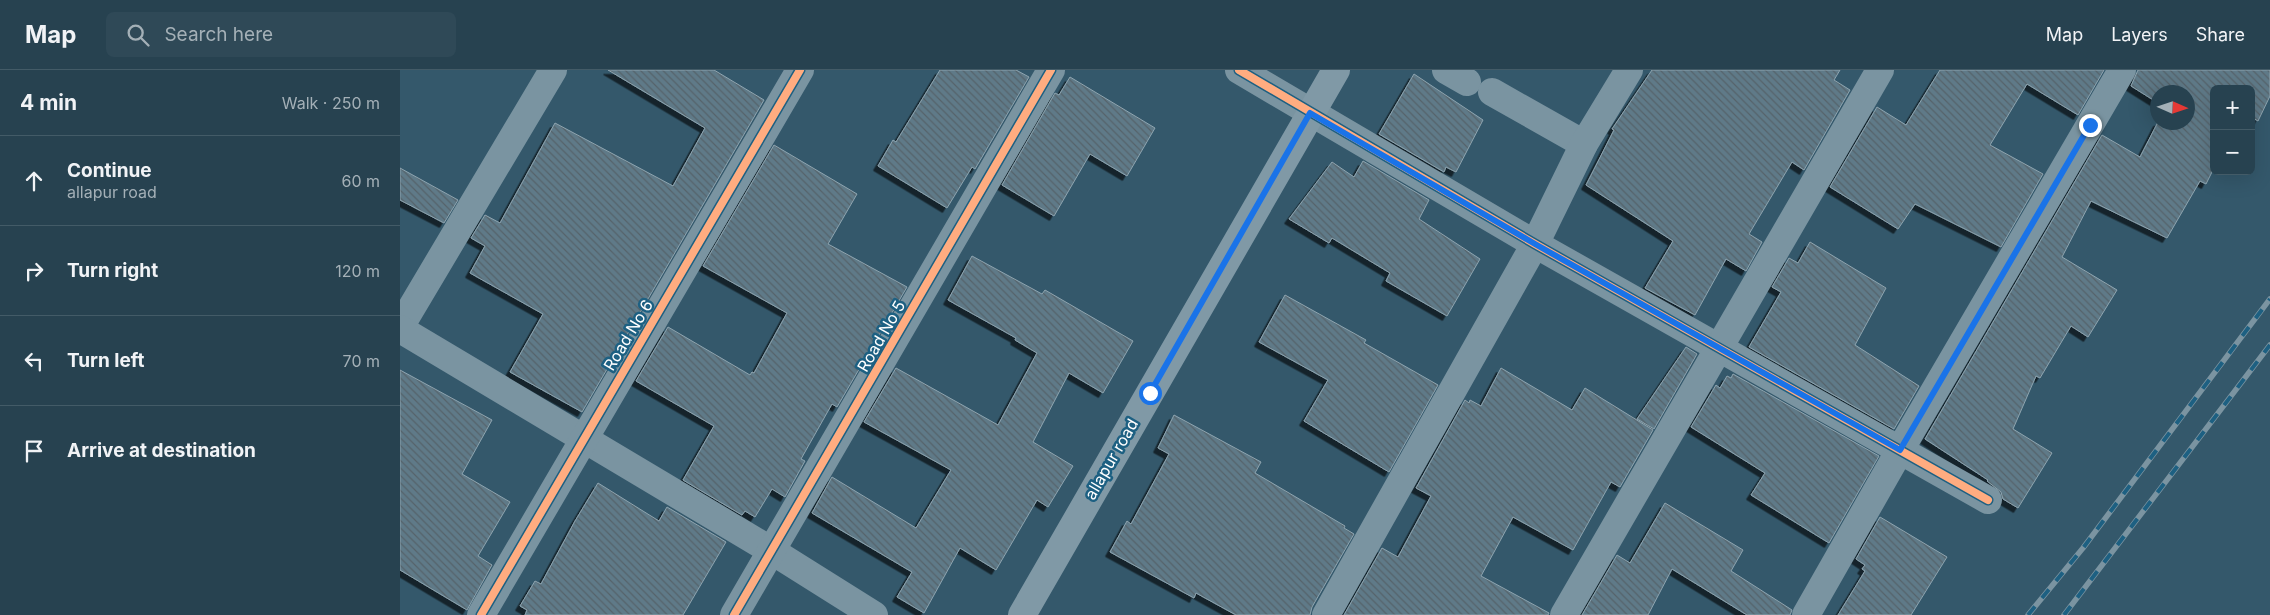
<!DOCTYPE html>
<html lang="en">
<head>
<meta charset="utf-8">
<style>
  :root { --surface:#274250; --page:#2f4957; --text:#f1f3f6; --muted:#a4b0b7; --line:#435b67 }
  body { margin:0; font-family:Inter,sans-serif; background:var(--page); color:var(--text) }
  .controls { position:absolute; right:15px; top:15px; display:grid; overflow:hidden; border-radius:8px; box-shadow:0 5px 20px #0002 }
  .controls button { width:45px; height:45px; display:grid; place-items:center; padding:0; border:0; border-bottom:1px solid var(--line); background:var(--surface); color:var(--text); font:25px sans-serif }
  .compass { position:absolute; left:1750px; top:15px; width:45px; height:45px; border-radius:50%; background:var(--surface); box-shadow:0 5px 20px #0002; rotate:93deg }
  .stop { position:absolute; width:15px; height:15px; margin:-11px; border:4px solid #1a73e8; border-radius:50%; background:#fff }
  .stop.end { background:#1a73e8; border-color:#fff; box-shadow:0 1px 5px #0008 }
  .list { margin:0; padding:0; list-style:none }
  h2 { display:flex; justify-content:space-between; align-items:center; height:65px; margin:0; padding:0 20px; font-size:21px }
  h2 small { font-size:16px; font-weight:400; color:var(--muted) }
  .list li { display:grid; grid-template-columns:32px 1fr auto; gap:15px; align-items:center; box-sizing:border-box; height:90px; padding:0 20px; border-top:1px solid var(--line) }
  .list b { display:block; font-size:19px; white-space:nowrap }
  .list p { margin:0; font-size:16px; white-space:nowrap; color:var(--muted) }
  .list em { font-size:16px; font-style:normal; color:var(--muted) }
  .icon { flex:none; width:28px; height:28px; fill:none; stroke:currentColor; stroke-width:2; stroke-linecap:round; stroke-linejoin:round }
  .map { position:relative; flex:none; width:1870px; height:545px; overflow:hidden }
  header { display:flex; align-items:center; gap:30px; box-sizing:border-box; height:70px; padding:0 25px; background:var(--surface); border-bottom:1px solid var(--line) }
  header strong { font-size:24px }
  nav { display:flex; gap:28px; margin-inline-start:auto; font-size:18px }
  .search { width:350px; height:45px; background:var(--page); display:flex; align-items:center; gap:12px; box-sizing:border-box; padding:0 18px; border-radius:8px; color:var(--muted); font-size:19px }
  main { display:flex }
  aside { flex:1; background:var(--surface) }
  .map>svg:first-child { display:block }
  .building { fill:url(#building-back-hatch); stroke:#8ea4af; filter:url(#shadow) }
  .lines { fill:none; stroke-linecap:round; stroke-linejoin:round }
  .street { stroke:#7a94a1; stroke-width:28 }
  .secondary { stroke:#8099a6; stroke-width:28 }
  .rail-casing { stroke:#7b94a1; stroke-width:5.5 }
  .rail { stroke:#1d6082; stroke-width:4; stroke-dasharray:11; stroke-linecap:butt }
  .cycleway-casing { stroke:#1d6082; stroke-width:11 }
  .cycleway { stroke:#ffac80; stroke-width:8 }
  .route { stroke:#1a73e8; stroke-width:6 }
  .labels { text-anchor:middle; stroke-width:5; stroke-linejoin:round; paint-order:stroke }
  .street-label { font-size:16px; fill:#fff; stroke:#1d6082 }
</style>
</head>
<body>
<header>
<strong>Map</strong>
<div class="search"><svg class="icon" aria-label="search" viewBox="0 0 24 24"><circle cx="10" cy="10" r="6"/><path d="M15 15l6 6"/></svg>Search here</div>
<nav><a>Map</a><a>Layers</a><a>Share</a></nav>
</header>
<main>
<aside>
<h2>4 min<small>Walk · 250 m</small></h2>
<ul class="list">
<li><svg class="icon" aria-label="ahead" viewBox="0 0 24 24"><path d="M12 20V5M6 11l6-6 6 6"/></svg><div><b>Continue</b><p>allapur road</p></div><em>60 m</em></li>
<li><svg class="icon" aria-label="right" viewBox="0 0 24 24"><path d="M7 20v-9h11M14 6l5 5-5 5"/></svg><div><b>Turn right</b></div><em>120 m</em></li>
<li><svg class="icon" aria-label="left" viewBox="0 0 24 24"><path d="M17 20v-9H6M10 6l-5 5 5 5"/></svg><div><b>Turn left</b></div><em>70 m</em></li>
<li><svg class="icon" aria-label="arrive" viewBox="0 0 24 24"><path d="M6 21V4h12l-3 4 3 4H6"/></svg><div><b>Arrive at destination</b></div></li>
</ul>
</aside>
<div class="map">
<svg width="1870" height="545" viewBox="0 0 1870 545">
  <defs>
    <pattern id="building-back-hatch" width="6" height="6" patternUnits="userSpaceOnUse" patternTransform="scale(1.25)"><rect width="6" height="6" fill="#5f7a88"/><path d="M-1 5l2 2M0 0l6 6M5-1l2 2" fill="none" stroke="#56636a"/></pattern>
    <filter id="shadow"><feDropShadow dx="-4.5" dy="4.5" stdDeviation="0" flood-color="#0009"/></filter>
  </defs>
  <rect width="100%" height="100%" fill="#34586b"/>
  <g class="building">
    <polygon points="208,0 314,0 364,30 182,342 110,302 143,244 70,203 85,176 71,168 85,145 100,153 155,53 273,116 305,58"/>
    <polygon points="540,0 616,0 629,7 575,99 572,97 547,138 478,96 493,70 496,72"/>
    <polygon points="1252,0 1440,0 1434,10 1450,20 1404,100 1392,92 1349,164 1362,172 1346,201 1326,189 1295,245 1245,218 1273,171 1186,115 1214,60 1212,59"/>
    <polygon points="1540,0 1704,0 1678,45 1627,14 1590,75 1643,104 1601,177 1515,134 1498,159 1430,117 1477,37 1506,55"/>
    <polygon points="1738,0 1870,0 1870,26 1858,51 1851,47 1851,19 1814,19 1814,98 1806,114 1800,111 1767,168 1691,131 1662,187 1717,220 1688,267 1671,256 1640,308 1636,306 1613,359 1652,383 1618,438 1603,429 1601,422 1587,411 1588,410 1525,369 1702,65 1740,87 1758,52 1788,52 1788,22 1758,22 1758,33 1731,16"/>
    <polygon points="1014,4 1083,50 1056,102 1046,97 1044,102 979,64"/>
    <polygon points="670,7 755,58 727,106 690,84 654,146 602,115 655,23 659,25"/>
    <polygon points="374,75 457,124 428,174 507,217 437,337 432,334 401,389 405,391 385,427 372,419 355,447 345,441 342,445 283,410 314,356 236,311 268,257 350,305 352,302 354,303 387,243 303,196"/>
    <polygon points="963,91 1029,130 1019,149 1080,189 1047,246 986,211 990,203 932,168 929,173 889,149 932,92 954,107"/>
    <polygon points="0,98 58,130 44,153 0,130"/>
    <polygon points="1410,172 1486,218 1455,275 1519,316 1494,359 1349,277 1381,222 1372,217 1389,188 1398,193"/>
    <polygon points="572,186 642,224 645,220 733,271 703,323 669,303 633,372 673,396 648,437 637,430 596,500 560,478 524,543 497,527 512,502 412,443 432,407 516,458 551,400 464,352 496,298 598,355 637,283 615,270 616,268 548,230"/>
    <polygon points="885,225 966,270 964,273 1038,315 989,402 904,351 928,310 859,272"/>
    <polygon points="1286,277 1297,284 1254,359 1237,349"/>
    <polygon points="1101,298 1172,340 1185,318 1253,360 1220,417 1211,412 1173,480 1113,447 1081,506 1149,543 1148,545 944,545 982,478 998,487 1031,426 1016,418 1065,330 1069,333 1070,330 1081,336"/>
    <polygon points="0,300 92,350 62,404 110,432 78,486 92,495 67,540 0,500"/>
    <polygon points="1333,304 1479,386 1429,473 1351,425 1365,403 1291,357 1316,315 1320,318 1327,306 1331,308"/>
    <polygon points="774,345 861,392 855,403 945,456 944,458 954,464 912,537 910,545 836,545 796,523 794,528 710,482 727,451 731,454 769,384 758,378"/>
    <polygon points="198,413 259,451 267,437 326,472 283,545 125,545 127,540 120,536 135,511 141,514 175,451"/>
    <polygon points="1265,433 1343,480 1331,501 1392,540 1390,545 1347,545 1272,499 1248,545 1182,545 1217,485 1230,493"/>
    <polygon points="1480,447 1547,487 1511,545 1438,545 1465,501 1462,499 1465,495 1456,489"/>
  </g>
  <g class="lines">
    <g class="street">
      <polyline points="839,0 1135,174 1588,430"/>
      <polyline points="1046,0 1067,12"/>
      <polyline points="1092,22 1184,74"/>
      <polyline points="0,257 153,0"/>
      <polyline points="0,259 372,481 474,545"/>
      <polyline points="81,545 400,0"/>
      <polyline points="334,545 651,0"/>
      <polyline points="926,545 1135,174 1184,74 1229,0"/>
      <polyline points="1164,545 1480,0"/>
      <polyline points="1406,545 1500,380 1722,0"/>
    </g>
    <polyline class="secondary" points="622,545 936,0"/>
    <g class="rail-casing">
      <g id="rail">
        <polyline points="1628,545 1683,478 1870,229"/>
        <polyline points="1664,545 1870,275"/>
      </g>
    </g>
    <use href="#rail" class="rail"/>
    <g class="cycleway-casing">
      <g id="cycleway">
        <polyline points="839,0 1135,174 1588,430"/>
        <polyline points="81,545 400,0"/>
        <polyline points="334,545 651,0"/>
      </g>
    </g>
    <use href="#cycleway" class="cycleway"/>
  </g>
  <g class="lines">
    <polyline class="route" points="750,323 910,43 1135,174 1500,380 1690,55"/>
  </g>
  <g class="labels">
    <g class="street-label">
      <text transform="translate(228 265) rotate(-59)" y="6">Road No 6</text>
      <text transform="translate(481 266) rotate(-60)" y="6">Road No 5</text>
      <text transform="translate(711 389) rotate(-60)" y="6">allapur road</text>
    </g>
  </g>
</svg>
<div class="controls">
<button>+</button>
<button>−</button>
</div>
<svg class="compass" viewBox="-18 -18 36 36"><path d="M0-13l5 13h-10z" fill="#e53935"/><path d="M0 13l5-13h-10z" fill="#a4b0b7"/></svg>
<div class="stop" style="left:750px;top:323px"></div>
<div class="stop end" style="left:1690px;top:55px"></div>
</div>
</main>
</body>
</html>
